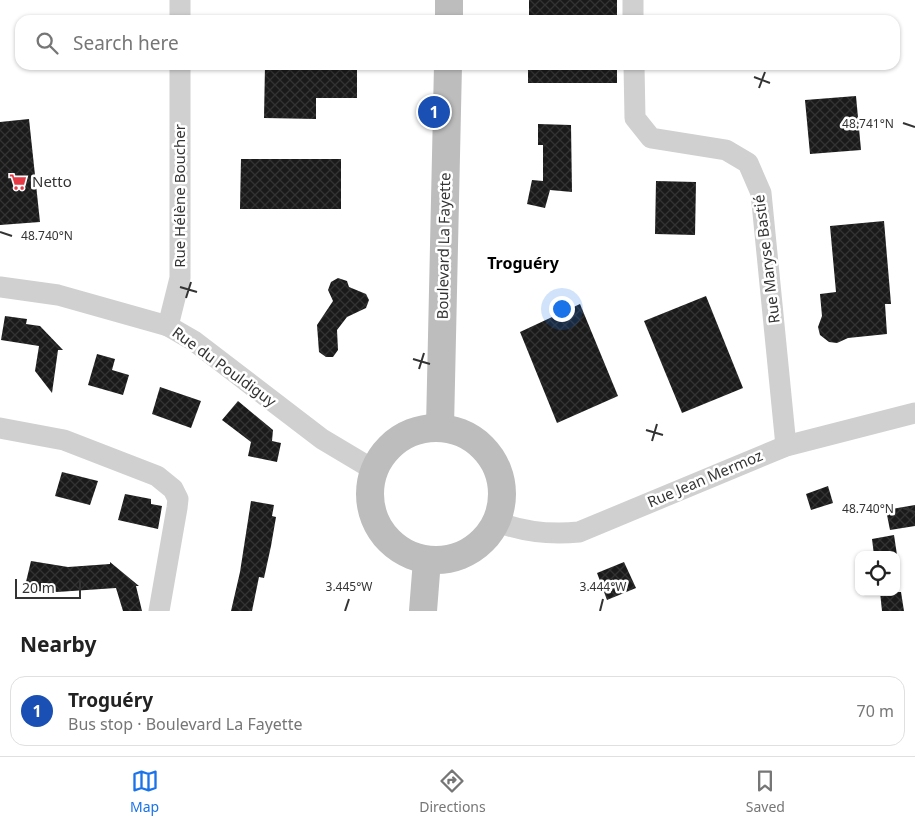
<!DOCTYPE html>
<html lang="en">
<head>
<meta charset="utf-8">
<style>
  :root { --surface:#fff; --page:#f6f6f6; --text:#222; --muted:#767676; --line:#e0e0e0; --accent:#1a73e8 }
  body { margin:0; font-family:"Noto Sans",sans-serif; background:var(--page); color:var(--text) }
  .controls { position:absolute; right:15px; bottom:15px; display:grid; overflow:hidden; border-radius:10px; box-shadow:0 1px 4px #0004 }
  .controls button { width:45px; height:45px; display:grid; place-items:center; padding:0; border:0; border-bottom:1px solid var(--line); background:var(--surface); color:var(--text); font:25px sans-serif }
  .scale { position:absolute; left:15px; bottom:12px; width:66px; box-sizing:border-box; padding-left:5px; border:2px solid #333; border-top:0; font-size:14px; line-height:18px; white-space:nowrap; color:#333; -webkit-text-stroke:4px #fff; paint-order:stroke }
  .you { position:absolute; left:561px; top:308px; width:18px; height:18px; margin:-12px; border:4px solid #fff; border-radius:50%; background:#1a73e8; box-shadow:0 0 0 8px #1a73e833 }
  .badge { display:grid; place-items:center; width:32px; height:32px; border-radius:50%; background:var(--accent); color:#fff; font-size:16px; font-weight:700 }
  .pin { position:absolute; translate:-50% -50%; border:2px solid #fff; box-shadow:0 1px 5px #0006 }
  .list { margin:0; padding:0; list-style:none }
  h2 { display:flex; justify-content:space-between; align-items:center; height:65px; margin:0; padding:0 20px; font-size:21px }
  h2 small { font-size:16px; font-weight:400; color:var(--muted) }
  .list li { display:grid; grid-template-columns:32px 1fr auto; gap:15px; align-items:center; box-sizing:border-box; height:70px; margin:0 10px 10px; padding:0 10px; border:1px solid var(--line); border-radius:15px }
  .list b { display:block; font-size:19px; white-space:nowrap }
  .list p { margin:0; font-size:16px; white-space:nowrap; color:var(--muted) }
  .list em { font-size:16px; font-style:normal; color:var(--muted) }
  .icon { flex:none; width:28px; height:28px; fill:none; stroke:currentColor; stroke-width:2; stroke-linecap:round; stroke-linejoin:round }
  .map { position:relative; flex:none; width:915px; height:611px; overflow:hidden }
  .search { position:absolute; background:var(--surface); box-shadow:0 1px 4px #0004; left:15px; right:15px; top:15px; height:55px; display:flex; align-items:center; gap:12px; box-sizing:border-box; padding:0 18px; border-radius:15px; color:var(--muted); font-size:19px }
  .sheet { height:145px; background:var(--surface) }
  nav { display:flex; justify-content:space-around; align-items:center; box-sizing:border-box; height:70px; border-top:1px solid var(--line); background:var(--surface); font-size:14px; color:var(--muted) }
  nav a { display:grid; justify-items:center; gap:2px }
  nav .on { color:var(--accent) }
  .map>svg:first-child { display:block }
  .building { fill:url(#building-cross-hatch) }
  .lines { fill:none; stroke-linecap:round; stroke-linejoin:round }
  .minor { stroke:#d0d0d0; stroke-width:21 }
  .secondary { stroke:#bdbdbd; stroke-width:28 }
  .ticks { fill:none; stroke:#333; stroke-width:2 }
  .labels { text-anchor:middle; stroke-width:5; stroke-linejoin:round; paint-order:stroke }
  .poi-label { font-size:15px; fill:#333; stroke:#fff; text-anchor:start }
  .street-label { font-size:15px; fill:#333; stroke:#fff }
  .neighbourhood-label { font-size:16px; font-weight:bold; fill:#000; stroke:#fff }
  .ticks-label { font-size:12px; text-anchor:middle; fill:#333; stroke:#fff; stroke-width:5; stroke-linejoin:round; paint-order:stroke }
</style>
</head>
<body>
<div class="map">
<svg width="915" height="611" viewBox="0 0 915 611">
  <defs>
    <pattern id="building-cross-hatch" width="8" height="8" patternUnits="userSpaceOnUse" patternTransform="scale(1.25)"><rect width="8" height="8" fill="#1a1a1a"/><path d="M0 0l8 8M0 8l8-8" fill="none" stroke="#333"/></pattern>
  </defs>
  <rect width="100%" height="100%" fill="#fff"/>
  <g class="building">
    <rect x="529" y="0" width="88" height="20"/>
    <polygon points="265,65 357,65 357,98 316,98 316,119 264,118"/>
    <rect x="528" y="65" width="89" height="18"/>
    <polygon points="856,96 861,150 810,154 805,100"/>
    <polygon points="29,119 40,222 0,225 0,122"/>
    <polygon points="538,124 571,125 572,192 550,190 545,208 527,204 532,180 543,181 543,145 538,145"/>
    <polygon points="241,159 341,159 341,209 240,209"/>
    <polygon points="656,181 696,182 695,235 655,234"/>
    <polygon points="884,221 891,304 885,304 887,334 848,338 837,343 829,342 820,335 818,327 822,316 820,294 836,292 830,226"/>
    <polygon points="338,278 347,281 349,287 366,294 369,300 366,308 347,317 337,330 338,350 333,357 326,357 319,352 317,325 333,301 328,290 331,282"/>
    <polygon points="706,296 743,388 682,413 644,321"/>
    <polygon points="580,304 618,396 557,423 520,332"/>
    <polygon points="5,316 27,319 26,324 40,326 63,350 58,350 52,393 35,371 39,346 1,340"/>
    <polygon points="97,354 115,359 112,370 129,375 123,395 88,385"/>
    <polygon points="160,387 201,401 191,428 152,414"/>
    <polygon points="238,401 273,430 272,441 281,443 277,462 248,456 251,442 222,420"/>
    <polygon points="62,472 98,481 90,505 55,496"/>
    <polygon points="828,486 833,503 811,510 806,494"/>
    <polygon points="125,494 151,499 151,504 162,506 158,529 118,520"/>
    <polygon points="251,501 274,505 272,516 276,517 271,546 264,578 259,577 252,611 231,611 240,572"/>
    <polygon points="915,505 915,526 890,530 886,510"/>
    <polygon points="894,535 897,555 874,555 872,539"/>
    <polygon points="31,561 68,567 110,564 110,562 139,586 136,586 142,611 123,611 116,588 57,592 47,590 47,592 29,590 29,587 25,586"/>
    <polygon points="624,562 636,588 607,600 597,573"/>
    <polygon points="880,592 901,592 904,611 882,611"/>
  </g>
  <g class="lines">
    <g class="minor">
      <polyline points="180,0 180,20"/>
      <polyline points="633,0 633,20"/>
      <polyline points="634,65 635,118 651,138 726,150 748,163 761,193 786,446"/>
      <polyline points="0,287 58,295 168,326 194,341 322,439 374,470"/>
      <polyline points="168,326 180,278 180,65"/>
      <polyline points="0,428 64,440 157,476 173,489 178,499 177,508 159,611"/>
      <path d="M497 522C524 532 551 535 579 532L786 446 915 413"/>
    </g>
    <g class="secondary">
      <polyline points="449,20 449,0"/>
      <polyline points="440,427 448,65"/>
      <circle cx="436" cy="494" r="66"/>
      <polyline points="423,611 427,560"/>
    </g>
  </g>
  <path class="ticks" d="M754 77 770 83M759 88 765 72M903 123 915 127M0 232 12 236M180 287 197 292M186 298 191 282M413 359 430 364M419 369 424 353M646 430 663 435M652 441 657 424M903 508 915 512M345 611 349 599M600 611 603 599"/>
  <defs>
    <g id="supermarket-bare" transform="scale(1.35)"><path d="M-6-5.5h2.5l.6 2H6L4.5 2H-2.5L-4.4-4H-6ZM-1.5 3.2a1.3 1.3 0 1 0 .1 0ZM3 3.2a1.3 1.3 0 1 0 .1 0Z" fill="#e63946" stroke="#fff" stroke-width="2.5" paint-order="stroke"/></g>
  </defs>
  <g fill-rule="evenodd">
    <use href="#supermarket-bare" x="18" y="182"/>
  </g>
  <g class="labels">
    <g class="poi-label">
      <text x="32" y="187">Netto</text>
    </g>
    <g class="street-label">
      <text transform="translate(180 196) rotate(-90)" y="5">Rue Hélène Boucher</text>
      <text transform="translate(444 246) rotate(-89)" y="5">Boulevard La Fayette</text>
      <text transform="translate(767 259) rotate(-97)" y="5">Rue Maryse Bastié</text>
      <text transform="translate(224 367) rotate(36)" y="5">Rue du Pouldiguy</text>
      <text transform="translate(705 479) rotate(-23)" y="5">Rue Jean Mermoz</text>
    </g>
    <g class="neighbourhood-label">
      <text x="523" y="269">Troguéry</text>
    </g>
  </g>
  <g class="ticks-label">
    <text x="868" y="128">48.741°N</text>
    <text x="47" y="240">48.740°N</text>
    <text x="868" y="513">48.740°N</text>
    <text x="349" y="591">3.445°W</text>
    <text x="603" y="591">3.444°W</text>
  </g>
</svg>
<div class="controls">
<button><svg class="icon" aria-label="locate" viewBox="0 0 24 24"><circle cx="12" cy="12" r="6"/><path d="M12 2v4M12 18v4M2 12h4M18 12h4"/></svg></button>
</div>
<div class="scale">20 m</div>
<div class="you"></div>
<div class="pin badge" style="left:434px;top:112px;background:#1a4fb4">1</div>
<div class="search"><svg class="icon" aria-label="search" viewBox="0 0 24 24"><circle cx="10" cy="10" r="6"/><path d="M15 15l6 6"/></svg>Search here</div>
</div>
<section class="sheet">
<h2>Nearby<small></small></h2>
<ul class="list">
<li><span class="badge" style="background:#1a4fb4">1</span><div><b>Troguéry</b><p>Bus stop · Boulevard La Fayette</p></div><em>70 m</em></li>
</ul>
</section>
<nav>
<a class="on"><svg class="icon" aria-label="map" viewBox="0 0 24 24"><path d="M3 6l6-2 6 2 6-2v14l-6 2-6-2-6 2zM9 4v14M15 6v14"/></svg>Map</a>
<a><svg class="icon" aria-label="directions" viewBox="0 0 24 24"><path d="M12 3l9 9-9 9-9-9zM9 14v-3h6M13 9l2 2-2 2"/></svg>Directions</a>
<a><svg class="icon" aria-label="saved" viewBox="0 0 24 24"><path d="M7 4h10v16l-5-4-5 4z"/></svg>Saved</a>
</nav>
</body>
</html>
